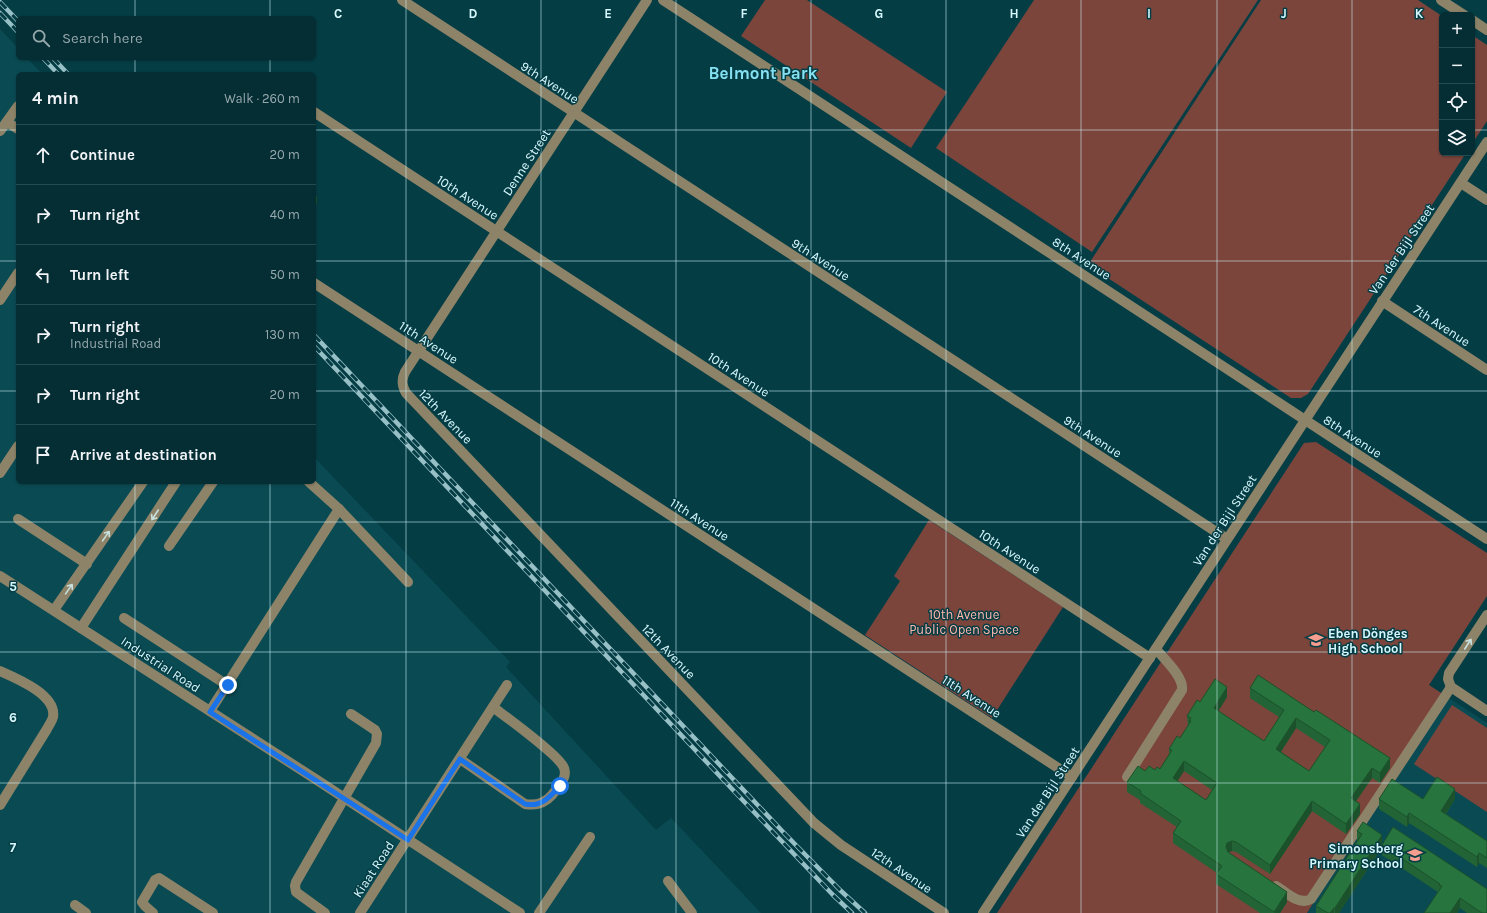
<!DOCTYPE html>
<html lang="en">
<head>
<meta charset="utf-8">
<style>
  :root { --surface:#042e34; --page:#0d363c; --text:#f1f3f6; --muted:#97a8ac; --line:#254a4f }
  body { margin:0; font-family:Karla,sans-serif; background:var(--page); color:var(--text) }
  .controls { position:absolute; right:12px; top:12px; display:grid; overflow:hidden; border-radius:6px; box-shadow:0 1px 3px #0004 }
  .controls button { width:36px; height:36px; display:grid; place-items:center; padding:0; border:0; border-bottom:1px solid var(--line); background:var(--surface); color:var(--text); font:20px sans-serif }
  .stop { position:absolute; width:12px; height:12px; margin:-9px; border:3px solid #1a73e8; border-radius:50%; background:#fff }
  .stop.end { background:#1a73e8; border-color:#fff; box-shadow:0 1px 4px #0008 }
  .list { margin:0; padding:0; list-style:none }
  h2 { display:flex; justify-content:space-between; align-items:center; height:52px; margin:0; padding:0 16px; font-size:17px }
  h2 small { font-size:13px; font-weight:400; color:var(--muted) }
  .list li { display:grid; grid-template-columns:26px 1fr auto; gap:12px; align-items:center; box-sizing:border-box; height:60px; padding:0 16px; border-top:1px solid var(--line) }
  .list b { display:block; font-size:15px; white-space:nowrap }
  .list p { margin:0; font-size:13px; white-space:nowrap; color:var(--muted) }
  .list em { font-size:13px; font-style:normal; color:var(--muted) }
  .icon { flex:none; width:22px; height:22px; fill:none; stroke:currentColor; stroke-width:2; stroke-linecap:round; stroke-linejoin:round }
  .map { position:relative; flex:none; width:1487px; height:913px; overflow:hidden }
  .search { position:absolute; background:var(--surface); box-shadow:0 1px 3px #0004; left:16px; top:16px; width:300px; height:44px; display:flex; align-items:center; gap:10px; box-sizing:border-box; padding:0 14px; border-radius:6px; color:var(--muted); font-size:15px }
  .panel { position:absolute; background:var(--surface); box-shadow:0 1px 3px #0004; left:16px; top:72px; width:300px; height:412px; border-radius:6px }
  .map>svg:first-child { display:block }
  .built { fill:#0a4b53 }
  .green { fill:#7b453c }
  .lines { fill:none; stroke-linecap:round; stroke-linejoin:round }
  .minor { stroke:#8d8368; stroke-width:10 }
  .rail-casing { stroke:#97bfc6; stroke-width:4.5 }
  .rail { stroke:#053d45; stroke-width:3; stroke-dasharray:9; stroke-linecap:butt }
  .wall { fill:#226435; fill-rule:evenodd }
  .shaded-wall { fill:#1b512b }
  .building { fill:#27743e; stroke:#1b512b; fill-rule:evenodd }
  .oneway { stroke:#c7e1e0 }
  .route { stroke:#1a73e8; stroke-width:5 }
  .grid { fill:none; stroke:#d6f8fe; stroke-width:1; stroke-opacity:0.55 }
  .labels { text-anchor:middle; stroke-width:3; stroke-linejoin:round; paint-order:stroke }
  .street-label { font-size:13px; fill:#d6f8fe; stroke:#053d45 }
  .park-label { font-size:13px; fill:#ffb7aa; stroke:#053d45 }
  .poi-label { font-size:13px; font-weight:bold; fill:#d6f8fe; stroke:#053d45; text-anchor:start }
  .district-label { font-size:17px; font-weight:bold; fill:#85e1f1; stroke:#053d45 }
  .grid-label { font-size:13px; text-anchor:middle; font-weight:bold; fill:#d6f8fe; stroke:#053d45; stroke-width:3; stroke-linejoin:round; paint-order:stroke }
</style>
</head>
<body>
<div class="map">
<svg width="1487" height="913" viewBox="0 0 1487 913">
  <rect width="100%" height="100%" fill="#053d45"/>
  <g class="built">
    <polygon points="0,29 18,48 18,58 27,58 42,74 18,74 18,482 314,482 314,457 510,662 506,667 656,830 671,818 761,913 0,913"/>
    <polygon points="1449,698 1487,723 1487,913 1307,913 1381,797"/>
  </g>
  <g class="green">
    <polygon points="765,0 807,0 947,92 911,148 741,36"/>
    <polygon points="1034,0 1258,0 1092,252 936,148"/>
    <polygon points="1261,0 1418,0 1442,16 1442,153 1466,153 1308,394 1301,398 1291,398 1088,265"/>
    <polygon points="1472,35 1487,45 1487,121 1472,144"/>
    <polygon points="1316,442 1487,553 1487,596 1429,685 1449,698 1381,797 1307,913 997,913 1304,443"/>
    <polygon points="929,520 1063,607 992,718 865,635 900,581 894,576"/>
    <polygon points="1452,705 1487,728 1487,812 1414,764"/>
  </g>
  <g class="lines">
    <g class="minor">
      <polyline points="402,0 1227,539"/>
      <path d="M647 0 405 372C401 380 402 386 406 393L814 823 841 845 944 913"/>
      <polyline points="663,0 1487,539"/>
      <polyline points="1441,0 1464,15"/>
      <polyline points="1472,20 1487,30"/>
      <polyline points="314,112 1150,658"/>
      <polyline points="7,122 18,129"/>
      <polyline points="0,131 18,106"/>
      <polyline points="1461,183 1487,200"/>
      <polyline points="314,283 1072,777"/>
      <polyline points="0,300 18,273"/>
      <polyline points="1382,301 1487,370"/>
      <polyline points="0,473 18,446"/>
      <polyline points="309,482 339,509 408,582"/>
      <polyline points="18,519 87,564"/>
      <polyline points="169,546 213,482"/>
      <polyline points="0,576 317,780 520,913"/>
      <polyline points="54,610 143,482"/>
      <polyline points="1487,615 1449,673 1448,679 1451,687 1487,711"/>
      <polyline points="124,618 227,685"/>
      <polyline points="81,628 176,482"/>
      <path d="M0 671C16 678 57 695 53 717 52 721 49 725 47 729L0 805"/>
      <polyline points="210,711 339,509"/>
      <path d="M460 759 525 804C536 806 545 803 552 795 558 787 568 778 564 768 560 756 506 717 493 707"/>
      <path d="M1127 777 1182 690C1184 677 1164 659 1156 649"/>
      <polyline points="668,881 692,913"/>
      <path d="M1276 886C1286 892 1299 906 1311 899L1451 687"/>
      <polyline points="75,905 86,913"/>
      <polyline points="153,913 145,906 142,902 155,880 159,878 213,913"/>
      <polyline points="325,913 296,892 295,886 296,882 376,743 377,734 375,730 351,714"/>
      <polyline points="360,913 507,685"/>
      <polyline points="539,913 590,837"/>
      <polyline points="983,913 1487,142"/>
    </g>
    <g class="rail-casing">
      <g id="rail">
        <polyline points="0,2 18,21"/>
        <polyline points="0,13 18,32"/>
        <polyline points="43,58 58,74"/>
        <polyline points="53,58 68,74"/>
        <polyline points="314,335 785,834 840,890 865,913"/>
        <polyline points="314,346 733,790 833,895 852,913"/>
      </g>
    </g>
    <use href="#rail" class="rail"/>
  </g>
  <g class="wall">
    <path d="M1250 688 1390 768 1380 783 1372 778 1356 801 1360 814 1346 834 1312 811 1270 874 1236 852 1232 851 1228 852 1287 902 1280 913H1260L1216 884V874L1217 873 1173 843V833L1177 827 1140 803V800L1127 792V782L1145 771 1160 769 1169 754V749L1180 738 1188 726 1187 716 1200 702 1227 697 1218 711 1264 741 1279 717 1250 698ZM1296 728 1325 747 1309 771 1281 752ZM1184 771 1212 790 1206 800 1177 781Z"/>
    <polygon points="1379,799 1455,799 1446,814 1487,841 1487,868 1479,863 1477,867 1409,823 1407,827 1379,809"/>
    <polygon points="1357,831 1382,844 1487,913 1467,913 1460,908 1457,913 1424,913 1438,892 1382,855 1382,847 1339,913 1316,913 1316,906 1357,841"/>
  </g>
  <g class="shaded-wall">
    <polygon points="317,197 317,203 314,208 314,202"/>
    <polygon points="1227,687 1227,697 1214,718 1214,708"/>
    <polygon points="1296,718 1296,728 1276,759 1276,749"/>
    <polygon points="1390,758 1390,768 1380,783 1380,773"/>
    <polygon points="1184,761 1184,771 1173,788 1173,778"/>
    <polygon points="1372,768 1372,778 1351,808 1351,798"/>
    <polygon points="1455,789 1455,799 1441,821 1441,811"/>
    <polygon points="1312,801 1312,811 1270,874 1270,865"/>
    <polygon points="1360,804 1360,814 1346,834 1346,824"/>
    <polygon points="1409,813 1409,823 1407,827 1407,817"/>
    <polygon points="1382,835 1382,847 1339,913 1335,913 1335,908"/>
    <polygon points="1232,841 1232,851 1227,853 1226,847 1227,843"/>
    <polygon points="1479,853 1479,863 1477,867 1477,857"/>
    <polygon points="1287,892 1287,902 1280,913 1274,913"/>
    <polygon points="1460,898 1460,908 1457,913 1450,913"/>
    <polygon points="1334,908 1334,913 1330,913"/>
  </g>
  <g class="building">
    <polygon points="314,194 317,197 314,202"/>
    <path d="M1258 675 1314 712 1316 710 1390 758 1380 773 1372 768 1351 798 1360 804 1346 824 1312 801 1270 865 1236 842 1232 841 1227 843 1226 847 1228 852 1287 892 1274 912 1216 874 1222 866 1173 833 1181 821 1140 793 1141 791 1127 782 1138 766 1145 771 1149 766 1155 770 1157 767 1160 769 1172 750 1169 749 1177 736 1180 738 1191 721H1189L1191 718 1187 716 1197 700 1200 702 1215 679 1227 687 1214 708 1264 741 1284 710 1250 688ZM1296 718 1330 740 1309 771 1276 749ZM1184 761 1217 783 1206 800 1173 778Z"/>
    <polygon points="1437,777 1455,789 1441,811 1487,841 1487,858 1479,853 1477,857 1409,813 1407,817 1379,799 1392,779 1423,799"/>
    <polygon points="1363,822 1382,835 1335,908 1334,908 1330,913 1328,913 1316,906 1362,834 1357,831"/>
    <polygon points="1393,827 1487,889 1487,913 1482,913 1460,898 1450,913 1424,913 1442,886 1439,885 1440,884 1382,845"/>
  </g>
  <defs><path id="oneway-shaft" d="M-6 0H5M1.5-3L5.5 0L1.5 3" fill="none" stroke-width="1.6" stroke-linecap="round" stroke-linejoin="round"/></defs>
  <g class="oneway">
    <use href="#oneway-shaft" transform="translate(155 515) rotate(123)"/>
    <use href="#oneway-shaft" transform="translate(106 536) rotate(-55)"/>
    <use href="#oneway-shaft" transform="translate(69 589) rotate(-55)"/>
    <use href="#oneway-shaft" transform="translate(1468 644) rotate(-57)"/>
  </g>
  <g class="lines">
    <path class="route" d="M228 685 210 712 408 840 460 759 525 804C541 807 549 798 560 786"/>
  </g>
  <path class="grid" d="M135 0V18M270 0V18M406 0V913M541 0V913M676 0V913M811 0V913M946 0V913M1081 0V913M1217 0V913M1352 0V913M135 58V74M270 58V74M0 130H18M314 130H1442M1472 130H1487M0 261H18M314 261H1487M0 391H18M314 391H1487M135 482V913M270 482V913M0 522H1487M0 652H1487M0 783H1487"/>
  <defs>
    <g id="school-bare" transform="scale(1.2)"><path d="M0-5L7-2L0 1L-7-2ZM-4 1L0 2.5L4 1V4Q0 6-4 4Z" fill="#f59d8e" stroke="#053d45" stroke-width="2.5" paint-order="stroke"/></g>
  </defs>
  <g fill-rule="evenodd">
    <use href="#school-bare" x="1316" y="640"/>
    <use href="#school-bare" x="1415" y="855"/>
  </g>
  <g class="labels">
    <g class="street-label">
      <text transform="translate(550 82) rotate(33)" y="5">9th Avenue</text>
      <text transform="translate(526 162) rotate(-57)" y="5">Denne Street</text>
      <text transform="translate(468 197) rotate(33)" y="5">10th Avenue</text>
      <text transform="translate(1401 249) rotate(-56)" y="5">Van der Bijl Street</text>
      <text transform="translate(1082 258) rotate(33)" y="5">8th Avenue</text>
      <text transform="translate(821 259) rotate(33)" y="5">9th Avenue</text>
      <text transform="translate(1442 325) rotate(33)" y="5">7th Avenue</text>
      <text transform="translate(429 342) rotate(33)" y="5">11th Avenue</text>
      <text transform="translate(739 374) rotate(33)" y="5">10th Avenue</text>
      <text transform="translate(446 416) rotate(46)" y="5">12th Avenue</text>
      <text transform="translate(1093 436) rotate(33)" y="5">9th Avenue</text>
      <text transform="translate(1353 436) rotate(33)" y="5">8th Avenue</text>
      <text transform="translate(700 519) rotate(33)" y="5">11th Avenue</text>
      <text transform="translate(1224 520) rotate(-57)" y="5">Van der Bijl Street</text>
      <text transform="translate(1010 551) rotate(33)" y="5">10th Avenue</text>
      <text transform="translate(669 651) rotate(46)" y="5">12th Avenue</text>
      <text transform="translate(161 664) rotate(33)" y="5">Industrial Road</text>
      <text transform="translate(972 696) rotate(33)" y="5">11th Avenue</text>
      <text transform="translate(1047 792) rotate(-57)" y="5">Van der Bijl Street</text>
      <text transform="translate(373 869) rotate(-57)" y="5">Kiaat Road</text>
      <text transform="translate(902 870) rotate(34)" y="5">12th Avenue</text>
    </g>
    <g class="park-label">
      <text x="964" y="619">10th Avenue<tspan x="964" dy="15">Public Open Space</tspan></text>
    </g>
    <g class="poi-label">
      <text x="1328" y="638">Eben Dönges<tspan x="1328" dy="15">High School</tspan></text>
      <text x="1403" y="853" text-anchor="end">Simonsberg<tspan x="1403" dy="15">Primary School</tspan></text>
    </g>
    <g class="district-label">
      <text x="763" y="79">Belmont Park</text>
    </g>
  </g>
  <g class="grid-label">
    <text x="338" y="18">C</text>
    <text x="473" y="18">D</text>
    <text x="608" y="18">E</text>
    <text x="744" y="18">F</text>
    <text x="879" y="18">G</text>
    <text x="1014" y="18">H</text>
    <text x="1149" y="18">I</text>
    <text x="1284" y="18">J</text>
    <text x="1419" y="18">K</text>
    <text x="13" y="591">5</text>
    <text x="13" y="722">6</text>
    <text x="13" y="852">7</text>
  </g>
</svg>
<div class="controls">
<button>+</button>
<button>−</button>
<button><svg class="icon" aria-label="locate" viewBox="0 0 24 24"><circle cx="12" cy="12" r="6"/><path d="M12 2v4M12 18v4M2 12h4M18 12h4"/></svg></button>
<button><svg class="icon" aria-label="layers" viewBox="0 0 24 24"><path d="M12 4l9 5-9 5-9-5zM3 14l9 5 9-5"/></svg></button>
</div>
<div class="stop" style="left:560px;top:786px"></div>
<div class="stop end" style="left:228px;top:685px"></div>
<div class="search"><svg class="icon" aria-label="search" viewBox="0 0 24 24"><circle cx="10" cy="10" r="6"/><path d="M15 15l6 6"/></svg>Search here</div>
<section class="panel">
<h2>4 min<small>Walk · 260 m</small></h2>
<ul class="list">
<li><svg class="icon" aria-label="ahead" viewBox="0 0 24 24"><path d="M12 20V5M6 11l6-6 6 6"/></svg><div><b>Continue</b></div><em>20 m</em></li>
<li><svg class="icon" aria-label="right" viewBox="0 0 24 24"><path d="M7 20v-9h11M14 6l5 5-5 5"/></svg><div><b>Turn right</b></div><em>40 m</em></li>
<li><svg class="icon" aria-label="left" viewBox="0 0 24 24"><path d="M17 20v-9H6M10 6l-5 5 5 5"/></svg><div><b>Turn left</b></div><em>50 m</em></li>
<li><svg class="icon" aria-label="right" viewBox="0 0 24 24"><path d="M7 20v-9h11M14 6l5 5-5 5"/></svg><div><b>Turn right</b><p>Industrial Road</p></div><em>130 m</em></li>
<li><svg class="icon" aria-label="right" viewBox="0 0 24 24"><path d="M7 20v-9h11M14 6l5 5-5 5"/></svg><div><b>Turn right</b></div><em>20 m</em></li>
<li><svg class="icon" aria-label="arrive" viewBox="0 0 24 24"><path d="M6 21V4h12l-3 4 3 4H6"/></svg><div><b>Arrive at destination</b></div></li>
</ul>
</section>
</div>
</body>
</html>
